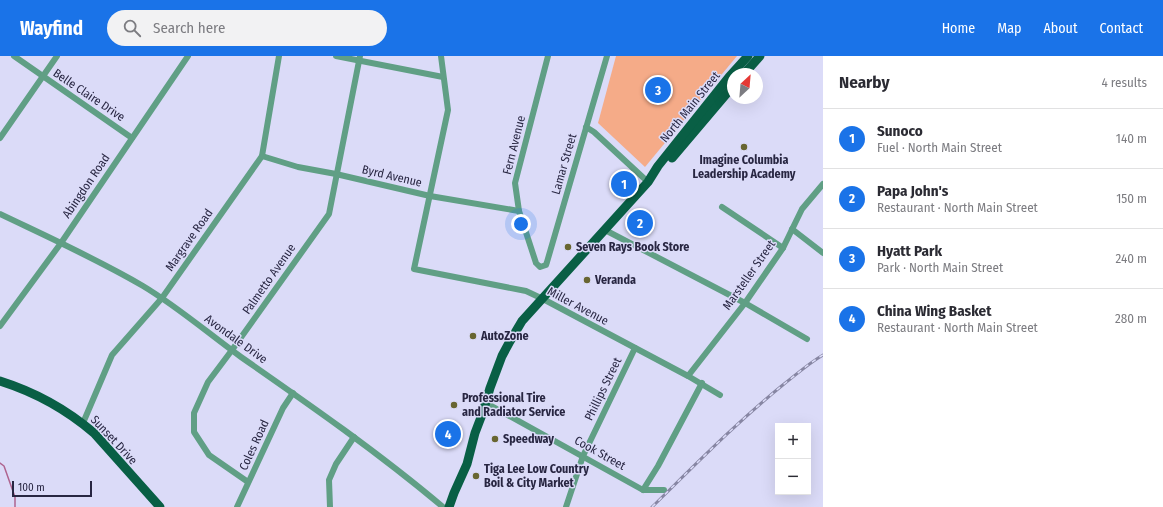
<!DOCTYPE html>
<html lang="en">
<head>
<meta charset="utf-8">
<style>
  :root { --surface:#fff; --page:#f2f2f3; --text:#2b2b33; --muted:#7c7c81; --line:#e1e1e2; --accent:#1a73e8 }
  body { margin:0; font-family:"Fira Sans Condensed",sans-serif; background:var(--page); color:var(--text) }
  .controls { position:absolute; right:12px; bottom:12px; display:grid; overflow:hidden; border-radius:0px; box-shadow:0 4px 16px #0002 }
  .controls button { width:36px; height:36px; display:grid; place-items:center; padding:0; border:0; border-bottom:1px solid var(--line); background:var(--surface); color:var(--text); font:20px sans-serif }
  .compass { position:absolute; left:727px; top:12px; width:36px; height:36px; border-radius:50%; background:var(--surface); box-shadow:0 4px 16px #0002; rotate:26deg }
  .scale { position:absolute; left:12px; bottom:10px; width:80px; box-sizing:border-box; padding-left:4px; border:2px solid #282642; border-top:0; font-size:11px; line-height:14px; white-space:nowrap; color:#282642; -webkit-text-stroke:3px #dbdbf8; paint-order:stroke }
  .you { position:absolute; left:521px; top:168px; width:14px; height:14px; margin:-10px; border:3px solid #fff; border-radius:50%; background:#1a73e8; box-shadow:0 0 0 6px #1a73e833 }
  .badge { display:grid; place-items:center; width:26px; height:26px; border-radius:50%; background:var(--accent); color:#fff; font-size:13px; font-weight:700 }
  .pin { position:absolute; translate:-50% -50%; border:2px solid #fff; box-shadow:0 1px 4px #0006 }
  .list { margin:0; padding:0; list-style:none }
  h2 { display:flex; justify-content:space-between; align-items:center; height:52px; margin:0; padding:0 16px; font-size:17px }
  h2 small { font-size:13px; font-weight:400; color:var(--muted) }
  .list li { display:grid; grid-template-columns:26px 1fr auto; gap:12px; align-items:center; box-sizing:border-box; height:60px; padding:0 16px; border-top:1px solid var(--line) }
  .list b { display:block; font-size:15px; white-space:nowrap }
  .list p { margin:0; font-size:13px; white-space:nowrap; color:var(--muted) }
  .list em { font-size:13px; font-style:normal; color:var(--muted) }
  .icon { flex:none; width:22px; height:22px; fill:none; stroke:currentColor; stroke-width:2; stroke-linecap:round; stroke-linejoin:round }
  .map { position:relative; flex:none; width:823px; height:451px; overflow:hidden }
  header { display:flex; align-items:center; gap:24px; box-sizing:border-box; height:56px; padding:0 20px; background:var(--accent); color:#fff }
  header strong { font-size:19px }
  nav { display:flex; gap:22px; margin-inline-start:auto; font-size:14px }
  .search { width:280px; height:36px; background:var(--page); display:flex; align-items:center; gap:10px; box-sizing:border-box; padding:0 14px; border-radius:22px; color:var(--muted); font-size:15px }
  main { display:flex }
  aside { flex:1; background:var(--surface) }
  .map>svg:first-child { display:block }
  .green { fill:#f5ab88 }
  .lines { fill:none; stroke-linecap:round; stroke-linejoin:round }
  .stream { stroke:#af648f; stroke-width:1.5 }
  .street { stroke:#609f85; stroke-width:6 }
  .primary { stroke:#095f45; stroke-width:9 }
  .rail-casing { stroke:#8786a3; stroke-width:3 }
  .rail { stroke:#dbdbf8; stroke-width:1.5; stroke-dasharray:4.5; stroke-linecap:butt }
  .poi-dot { fill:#686531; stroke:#dbdbf8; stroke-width:1.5 }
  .labels { text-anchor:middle; stroke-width:3; stroke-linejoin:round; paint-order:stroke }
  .street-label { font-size:12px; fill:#282642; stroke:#dbdbf8 }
  .poi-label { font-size:12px; font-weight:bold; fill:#282642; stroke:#dbdbf8; text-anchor:start }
</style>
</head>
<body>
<header>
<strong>Wayfind</strong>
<div class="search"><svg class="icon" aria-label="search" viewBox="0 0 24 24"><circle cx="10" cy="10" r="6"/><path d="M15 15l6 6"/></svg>Search here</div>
<nav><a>Home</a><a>Map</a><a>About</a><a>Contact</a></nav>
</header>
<main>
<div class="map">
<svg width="823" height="451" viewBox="0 0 823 451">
  <rect width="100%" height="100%" fill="#dbdbf8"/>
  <polygon class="green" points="616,0 737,0 645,111 598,67"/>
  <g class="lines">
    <polyline class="stream" points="0,407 4,410 15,441 15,451"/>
    <g class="street">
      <polyline points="14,0 132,82"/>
      <polyline points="336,0 443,21"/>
      <polyline points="441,0 448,54 414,213 526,235 543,243 688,320 720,339"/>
      <polyline points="548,0 515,127 519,155 536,207 540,211 546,209 547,206 607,0"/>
      <polyline points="586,71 594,76 648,126"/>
      <polyline points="0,82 57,0"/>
      <polyline points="262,100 298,111 336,118 430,140 519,155"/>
      <polyline points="722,151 783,192"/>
      <path d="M0 158C48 181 97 203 143 230 178 251 209 278 241 301 310 349 379 397 443 451"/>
      <polyline points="792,173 823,197"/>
      <polyline points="605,174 745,247 807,283"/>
      <polyline points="0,270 61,187 188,0"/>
      <polyline points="688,320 745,247 783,192 802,153 823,128"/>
      <polyline points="486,347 643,434 664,434"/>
      <polyline points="83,367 112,299 162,242 262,100 279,0"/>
      <polyline points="248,426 209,399 194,376 194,357 208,326 232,294 329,158 360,0"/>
      <polyline points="643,434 658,410 702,327"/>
      <polyline points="237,451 283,352 293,337"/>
      <polyline points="330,451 329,424 336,408 354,381"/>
      <polyline points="566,451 583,400 635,292"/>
    </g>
    <g class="primary">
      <polyline points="744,18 760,0"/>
      <polyline points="672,102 733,30"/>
      <path d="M0 325C35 336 66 353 94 377L160 451"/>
      <polyline points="449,451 454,437 467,408 475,377 483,356 490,332 502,300 509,287 522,265 648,126 658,110 729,21 748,0"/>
    </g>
    <g class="rail-casing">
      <path id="rail" d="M652 451C695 409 737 366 784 328 797 318 809 307 823 299"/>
    </g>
    <use href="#rail" class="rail"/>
  </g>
  <g class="poi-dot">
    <circle cx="744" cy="91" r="4"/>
    <circle cx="568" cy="191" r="4"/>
    <circle cx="587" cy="224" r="4"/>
    <circle cx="473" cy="280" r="4"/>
    <circle cx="454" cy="349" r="4"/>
    <circle cx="495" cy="383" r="4"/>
    <circle cx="476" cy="420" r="4"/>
  </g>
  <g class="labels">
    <g class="street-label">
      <text transform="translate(89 39) rotate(34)" y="4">Belle Claire Drive</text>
      <text transform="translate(690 51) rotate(-51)" y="4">North Main Street</text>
      <text transform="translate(514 89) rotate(-76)" y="4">Fern Avenue</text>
      <text transform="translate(564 108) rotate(-74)" y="4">Lamar Street</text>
      <text transform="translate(392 120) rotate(13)" y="4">Byrd Avenue</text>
      <text transform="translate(86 130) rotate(-56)" y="4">Abingdon Road</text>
      <text transform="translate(189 184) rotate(-55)" y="4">Margrave Road</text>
      <text transform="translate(749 219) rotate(-55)" y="4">Marsteller Street</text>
      <text transform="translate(269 223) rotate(-55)" y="4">Palmetto Avenue</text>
      <text transform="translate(578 250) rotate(28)" y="4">Miller Avenue</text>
      <text transform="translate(236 283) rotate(36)" y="4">Avondale Drive</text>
      <text transform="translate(603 333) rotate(-64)" y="4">Phillips Street</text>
      <text transform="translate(114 384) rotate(47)" y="4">Sunset Drive</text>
      <text transform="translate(254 389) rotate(-65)" y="4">Coles Road</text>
      <text transform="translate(600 397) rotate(29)" y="4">Cook Street</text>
    </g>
    <g class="poi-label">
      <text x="744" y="108" text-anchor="middle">Imagine Columbia<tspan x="744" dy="14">Leadership Academy</tspan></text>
      <text x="576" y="195">Seven Rays Book Store</text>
      <text x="595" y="228">Veranda</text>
      <text x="481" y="284">AutoZone</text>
      <text x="462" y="346">Professional Tire<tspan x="462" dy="14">and Radiator Service</tspan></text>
      <text x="503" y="387">Speedway</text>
      <text x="484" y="417">Tiga Lee Low Country<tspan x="484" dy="14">Boil &amp; City Market</tspan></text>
    </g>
  </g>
</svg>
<div class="controls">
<button>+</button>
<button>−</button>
</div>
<svg class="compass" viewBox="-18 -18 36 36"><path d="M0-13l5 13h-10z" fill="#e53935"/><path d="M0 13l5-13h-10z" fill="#7c7c81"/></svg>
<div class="scale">100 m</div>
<div class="you"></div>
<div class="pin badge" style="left:624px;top:128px">1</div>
<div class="pin badge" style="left:640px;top:167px">2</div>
<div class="pin badge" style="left:658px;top:34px">3</div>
<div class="pin badge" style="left:448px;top:378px">4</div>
</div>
<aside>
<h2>Nearby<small>4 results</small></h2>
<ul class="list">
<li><span class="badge">1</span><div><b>Sunoco</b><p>Fuel · North Main Street</p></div><em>140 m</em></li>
<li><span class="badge">2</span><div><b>Papa John's</b><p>Restaurant · North Main Street</p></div><em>150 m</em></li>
<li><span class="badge">3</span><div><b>Hyatt Park</b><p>Park · North Main Street</p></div><em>240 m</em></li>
<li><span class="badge">4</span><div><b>China Wing Basket</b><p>Restaurant · North Main Street</p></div><em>280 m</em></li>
</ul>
</aside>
</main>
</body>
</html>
